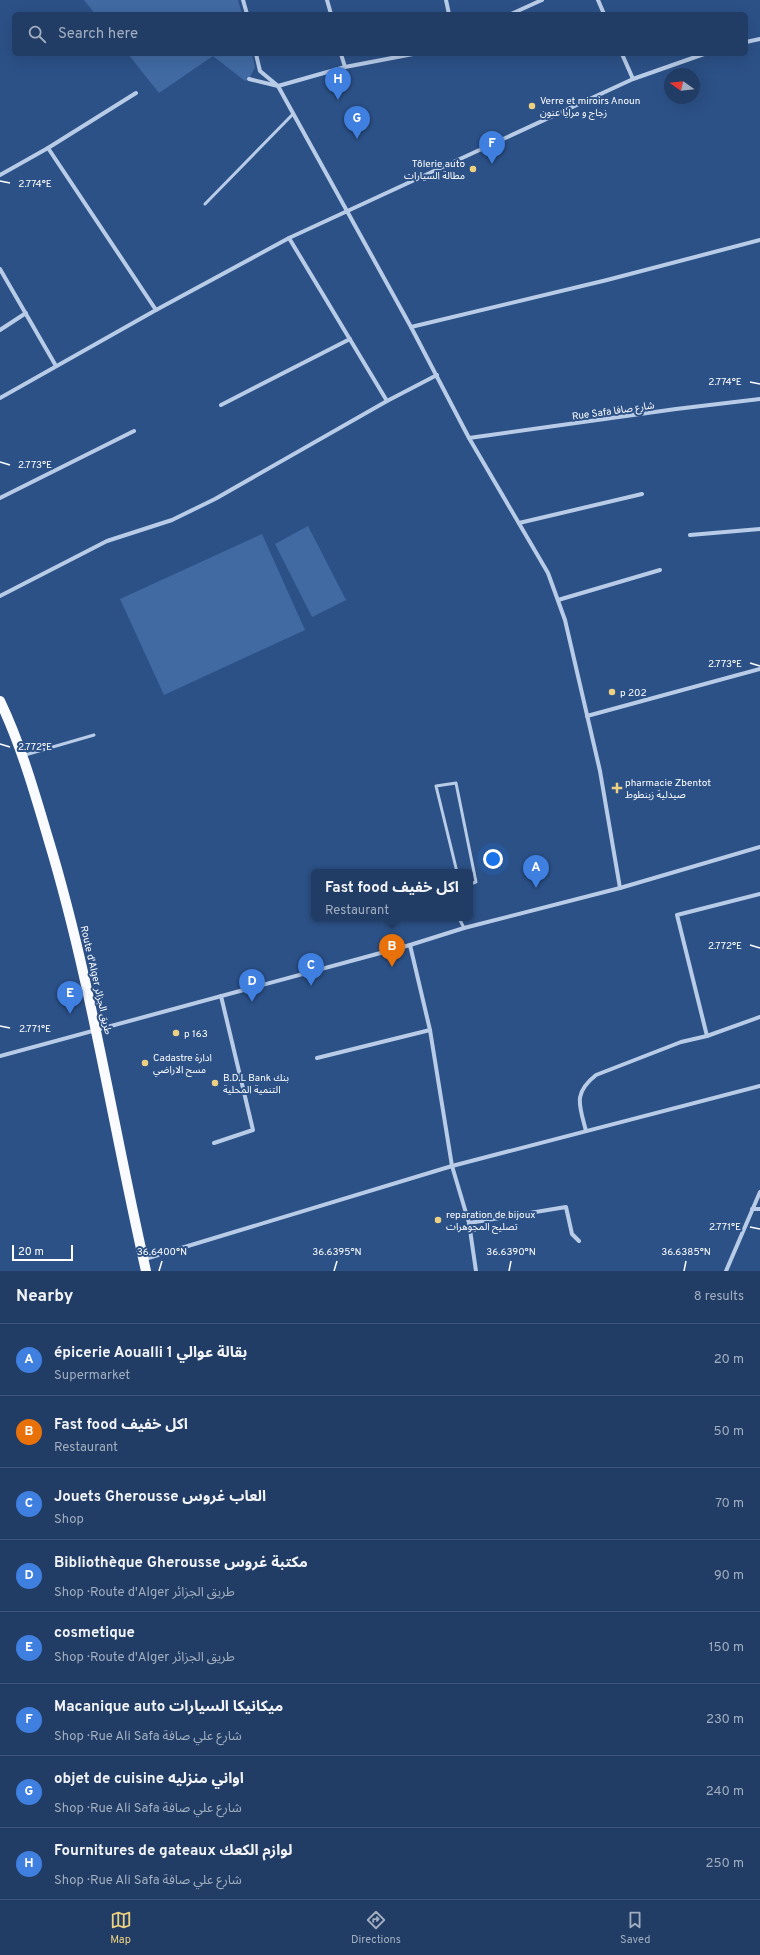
<!DOCTYPE html>
<html lang="en">
<head>
<meta charset="utf-8">
<style>
  :root { --surface:#213d65; --page:#2d486e; --text:#f1f3f6; --muted:#a2aebf; --line:#3e5679; --accent:#edd181 }
  body { margin:0; font-family:Overpass,"Noto Sans Arabic",sans-serif; background:var(--page); color:var(--text) }
  .compass { position:absolute; left:664px; top:68px; width:36px; height:36px; border-radius:50%; background:var(--surface); box-shadow:0 4px 16px #0002; rotate:285deg }
  .scale { position:absolute; left:12px; bottom:10px; width:61px; box-sizing:border-box; padding-left:4px; border:2px solid #fff; border-top:0; font-size:11px; line-height:14px; white-space:nowrap; color:#fff; -webkit-text-stroke:3px #2c5187; paint-order:stroke }
  .you { position:absolute; left:493px; top:859px; width:14px; height:14px; margin:-10px; border:3px solid #fff; border-radius:50%; background:#1a73e8; box-shadow:0 0 0 6px #1a73e833 }
  .badge { display:grid; place-items:center; width:26px; height:26px; border-radius:50%; background:var(--accent); color:#fff; font-size:13px; font-weight:700 }
  .pin { position:absolute; translate:-50% -33px; filter:drop-shadow(0 1px 2px #0008) }
  .pin::after { content:''; position:absolute; top:21px; width:14px; height:12px; background:inherit; clip-path:polygon(0 0,100% 0,50% 100%) }
  .popup { position:absolute; left:311px; top:869px; width:162px; height:52px; box-sizing:border-box; display:grid; place-content:center; border-radius:6px; background:var(--surface); filter:drop-shadow(0 1px 3px #0005); font-size:13px; white-space:nowrap; color:var(--muted) }
  .popup b { font-size:15px; color:var(--text) }
  .popup::after { content:''; position:absolute; left:50%; top:100%; margin-left:-8px; border:8px solid transparent; border-top-color:var(--surface) }
  .list { margin:0; padding:0; list-style:none }
  h2 { display:flex; justify-content:space-between; align-items:center; height:52px; margin:0; padding:0 16px; font-size:17px }
  h2 small { font-size:13px; font-weight:400; color:var(--muted) }
  .list li { display:grid; grid-template-columns:26px 1fr auto; gap:12px; align-items:center; box-sizing:border-box; height:72px; padding:0 16px; border-top:1px solid var(--line) }
  .list b { display:block; font-size:15px; white-space:nowrap }
  .list p { margin:0; font-size:13px; white-space:nowrap; color:var(--muted) }
  .list em { font-size:13px; font-style:normal; color:var(--muted) }
  .icon { flex:none; width:22px; height:22px; fill:none; stroke:currentColor; stroke-width:2; stroke-linecap:round; stroke-linejoin:round }
  .map { position:relative; flex:none; width:760px; height:1271px; overflow:hidden }
  .search { position:absolute; background:var(--surface); box-shadow:0 4px 16px #0002; left:12px; right:12px; top:12px; height:44px; display:flex; align-items:center; gap:10px; box-sizing:border-box; padding:0 14px; border-radius:6px; color:var(--muted); font-size:15px }
  .sheet { height:628px; background:var(--surface) }
  nav { display:flex; justify-content:space-around; align-items:center; box-sizing:border-box; height:56px; border-top:1px solid var(--line); background:var(--surface); font-size:11px; color:var(--muted) }
  nav a { display:grid; justify-items:center; gap:2px }
  nav .on { color:var(--accent) }
  .map>svg:first-child { display:block }
  .green { fill:#416aa3 }
  .lines { fill:none; stroke-linecap:round; stroke-linejoin:round }
  .service { stroke:#b8cce8; stroke-width:3 }
  .minor { stroke:#b8cce8; stroke-width:4 }
  .primary { stroke:#fafbfe; stroke-width:10 }
  .ticks { fill:none; stroke:#fff; stroke-width:1.5 }
  .poi-dot { fill:#edd181; stroke:#2c5187; stroke-width:1.5 }
  .labels { text-anchor:middle; stroke-width:4; stroke-linejoin:round; paint-order:stroke }
  .poi-label { font-size:10px; fill:#fff; stroke:#2c5187; text-anchor:start }
  .street-label { font-size:10px; fill:#fff; stroke:#2c5187 }
  .ticks-label { font-size:10px; text-anchor:middle; fill:#fff; stroke:#2c5187; stroke-width:4; stroke-linejoin:round; paint-order:stroke }
</style>
</head>
<body>
<div class="map">
<svg width="760" height="1271" viewBox="0 0 760 1271">
  <rect width="100%" height="100%" fill="#2c5187"/>
  <g class="green">
    <polygon points="84,0 238,0 242,14 95,14"/>
    <polygon points="128,54 252,54 255,67 249,79 245,81 213,56 159,93"/>
    <polygon points="308,526 346,600 312,617 275,544"/>
    <polygon points="262,534 305,630 164,695 120,599"/>
  </g>
  <g class="lines">
    <g class="service">
      <polyline points="205,204 293,114"/>
      <polyline points="25,755 94,735"/>
      <polyline points="457,872 436,786 456,783 476,882 470,884"/>
      <polyline points="459,918 464,928"/>
    </g>
    <g class="minor">
      <polyline points="243,0 247,14"/>
      <polyline points="327,0 331,14"/>
      <polyline points="446,0 449,14"/>
      <polyline points="598,0 604,14"/>
      <polyline points="511,14 542,0"/>
      <polyline points="746,42 760,39"/>
      <polyline points="256,54 260,71 278,86 345,67 413,54"/>
      <polyline points="341,54 345,67"/>
      <polyline points="622,54 633,79"/>
      <polyline points="249,79 278,86 411,327 469,438 548,573 565,620 600,771 620,888"/>
      <polyline points="48,148 156,310"/>
      <polyline points="0,175 48,148 136,93"/>
      <polyline points="289,238 387,401"/>
      <polyline points="0,269 56,366"/>
      <polyline points="411,327 607,280 760,240"/>
      <polyline points="0,330 26,313"/>
      <polyline points="0,398 156,310 289,238 633,79 704,54"/>
      <polyline points="221,405 350,339"/>
      <polyline points="469,438 676,409 760,399"/>
      <polyline points="0,498 134,431"/>
      <polyline points="519,523 642,494"/>
      <polyline points="690,535 760,529"/>
      <polyline points="0,596 107,541 172,520 215,499 387,401 437,375"/>
      <polyline points="558,600 660,570"/>
      <polyline points="587,716 760,669"/>
      <polyline points="410,945 430,1030 452,1166 469,1223 476,1271"/>
      <polyline points="707,1036 677,915 760,894"/>
      <polyline points="0,1056 410,945 464,928 620,888 760,847"/>
      <polyline points="317,1058 430,1030"/>
      <path d="M586 1131C580 1106 572 1094 596 1075L681 1042 707 1036 760 1017"/>
      <polyline points="214,1143 253,1130 221,996"/>
      <polyline points="752,1209 760,1209"/>
      <polyline points="469,1223 566,1207 572,1234 579,1241"/>
      <polyline points="145,1259 452,1166 760,1086"/>
      <polyline points="726,1271 760,1192"/>
    </g>
    <path class="primary" d="M0 701C21 745 34 791 48 838 91 980 113 1127 146 1271"/>
  </g>
  <path class="ticks" d="M0 181 10 183M750 382 760 384M0 462 10 465M750 663 760 666M0 744 10 747M750 945 760 948M0 1026 10 1028M750 1227 760 1229M159 1271 162 1261M334 1271 337 1261M509 1271 511 1261M684 1271 686 1261"/>
  <g class="poi-dot">
    <circle cx="532" cy="106" r="4"/>
    <circle cx="473" cy="169" r="4"/>
    <circle cx="612" cy="692" r="4"/>
    <path d="M615 782h4v4h4v4h-4v4h-4v-4h-4v-4h4z"/>
    <circle cx="176" cy="1033" r="4"/>
    <circle cx="145" cy="1063" r="4"/>
    <circle cx="215" cy="1083" r="4"/>
    <circle cx="438" cy="1220" r="4"/>
  </g>
  <g class="labels">
    <g class="poi-label">
      <text x="540" y="104">Verre et miroirs Anoun<tspan x="540" dy="12">زجاج و مرايا عنون</tspan></text>
      <text x="465" y="167" text-anchor="end">Tôlerie auto<tspan x="465" dy="12">مطالة السيارات</tspan></text>
      <text x="620" y="696">p 202</text>
      <text x="625" y="786">pharmacie Zbentot<tspan x="625" dy="12">صيدلية زبنطوط</tspan></text>
      <text x="184" y="1037">p 163</text>
      <text x="153" y="1061">Cadastre ادارة<tspan x="153" dy="12">مسح الاراضي</tspan></text>
      <text x="223" y="1081">B.D.L Bank بنك<tspan x="223" dy="12">التنمية المحلية</tspan></text>
      <text x="446" y="1218">reparation de bijoux<tspan x="446" dy="12">تصليح المجوهرات</tspan></text>
    </g>
    <g class="street-label">
      <text transform="translate(613 410) rotate(-8)" y="4">Rue Safa شارع صافا</text>
      <text transform="translate(97 980) rotate(77)" y="4">Route d'Alger طريق الجزائر</text>
    </g>
  </g>
  <g class="ticks-label">
    <text x="35" y="187">2.774°E</text>
    <text x="725" y="385">2.774°E</text>
    <text x="35" y="468">2.773°E</text>
    <text x="725" y="667">2.773°E</text>
    <text x="35" y="750">2.772°E</text>
    <text x="725" y="949">2.772°E</text>
    <text x="35" y="1032">2.771°E</text>
    <text x="725" y="1230">2.771°E</text>
    <text x="162" y="1255">36.6400°N</text>
    <text x="337" y="1255">36.6395°N</text>
    <text x="511" y="1255">36.6390°N</text>
    <text x="686" y="1255">36.6385°N</text>
  </g>
</svg>
<svg class="compass" viewBox="-18 -18 36 36"><path d="M0-13l5 13h-10z" fill="#e53935"/><path d="M0 13l5-13h-10z" fill="#a2aebf"/></svg>
<div class="scale">20 m</div>
<div class="you"></div>
<div class="pin badge" style="left:536px;top:888px;background:#3f7fe0">A</div>
<div class="pin badge" style="left:392px;top:967px;background:#e8710a">B</div>
<div class="popup"><b>Fast food اكل خفيف</b>Restaurant</div>
<div class="pin badge" style="left:311px;top:986px;background:#3f7fe0">C</div>
<div class="pin badge" style="left:252px;top:1002px;background:#3f7fe0">D</div>
<div class="pin badge" style="left:70px;top:1014px;background:#3f7fe0">E</div>
<div class="pin badge" style="left:492px;top:164px;background:#3f7fe0">F</div>
<div class="pin badge" style="left:357px;top:139px;background:#3f7fe0">G</div>
<div class="pin badge" style="left:338px;top:100px;background:#3f7fe0">H</div>
<div class="search"><svg class="icon" aria-label="search" viewBox="0 0 24 24"><circle cx="10" cy="10" r="6"/><path d="M15 15l6 6"/></svg>Search here</div>
</div>
<section class="sheet">
<h2>Nearby<small>8 results</small></h2>
<ul class="list">
<li><span class="badge" style="background:#3f7fe0">A</span><div><b>épicerie Aoualli 1 بقالة عوالي</b><p>Supermarket</p></div><em>20 m</em></li>
<li><span class="badge" style="background:#e8710a">B</span><div><b>Fast food اكل خفيف</b><p>Restaurant</p></div><em>50 m</em></li>
<li><span class="badge" style="background:#3f7fe0">C</span><div><b>Jouets Gherousse العاب غروس</b><p>Shop</p></div><em>70 m</em></li>
<li><span class="badge" style="background:#3f7fe0">D</span><div><b>Bibliothèque Gherousse مكتبة غروس</b><p>Shop · Route d'Alger طريق الجزائر</p></div><em>90 m</em></li>
<li><span class="badge" style="background:#3f7fe0">E</span><div><b>cosmetique</b><p>Shop · Route d'Alger طريق الجزائر</p></div><em>150 m</em></li>
<li><span class="badge" style="background:#3f7fe0">F</span><div><b>Macanique auto ميكانيكا السيارات</b><p>Shop · Rue Ali Safa شارع علي صافة</p></div><em>230 m</em></li>
<li><span class="badge" style="background:#3f7fe0">G</span><div><b>objet de cuisine اواني منزليه</b><p>Shop · Rue Ali Safa شارع علي صافة</p></div><em>240 m</em></li>
<li><span class="badge" style="background:#3f7fe0">H</span><div><b>Fournitures de gateaux لوازم الكعك</b><p>Shop · Rue Ali Safa شارع علي صافة</p></div><em>250 m</em></li>
</ul>
</section>
<nav>
<a class="on"><svg class="icon" aria-label="map" viewBox="0 0 24 24"><path d="M3 6l6-2 6 2 6-2v14l-6 2-6-2-6 2zM9 4v14M15 6v14"/></svg>Map</a>
<a><svg class="icon" aria-label="directions" viewBox="0 0 24 24"><path d="M12 3l9 9-9 9-9-9zM9 14v-3h6M13 9l2 2-2 2"/></svg>Directions</a>
<a><svg class="icon" aria-label="saved" viewBox="0 0 24 24"><path d="M7 4h10v16l-5-4-5 4z"/></svg>Saved</a>
</nav>
</body>
</html>
